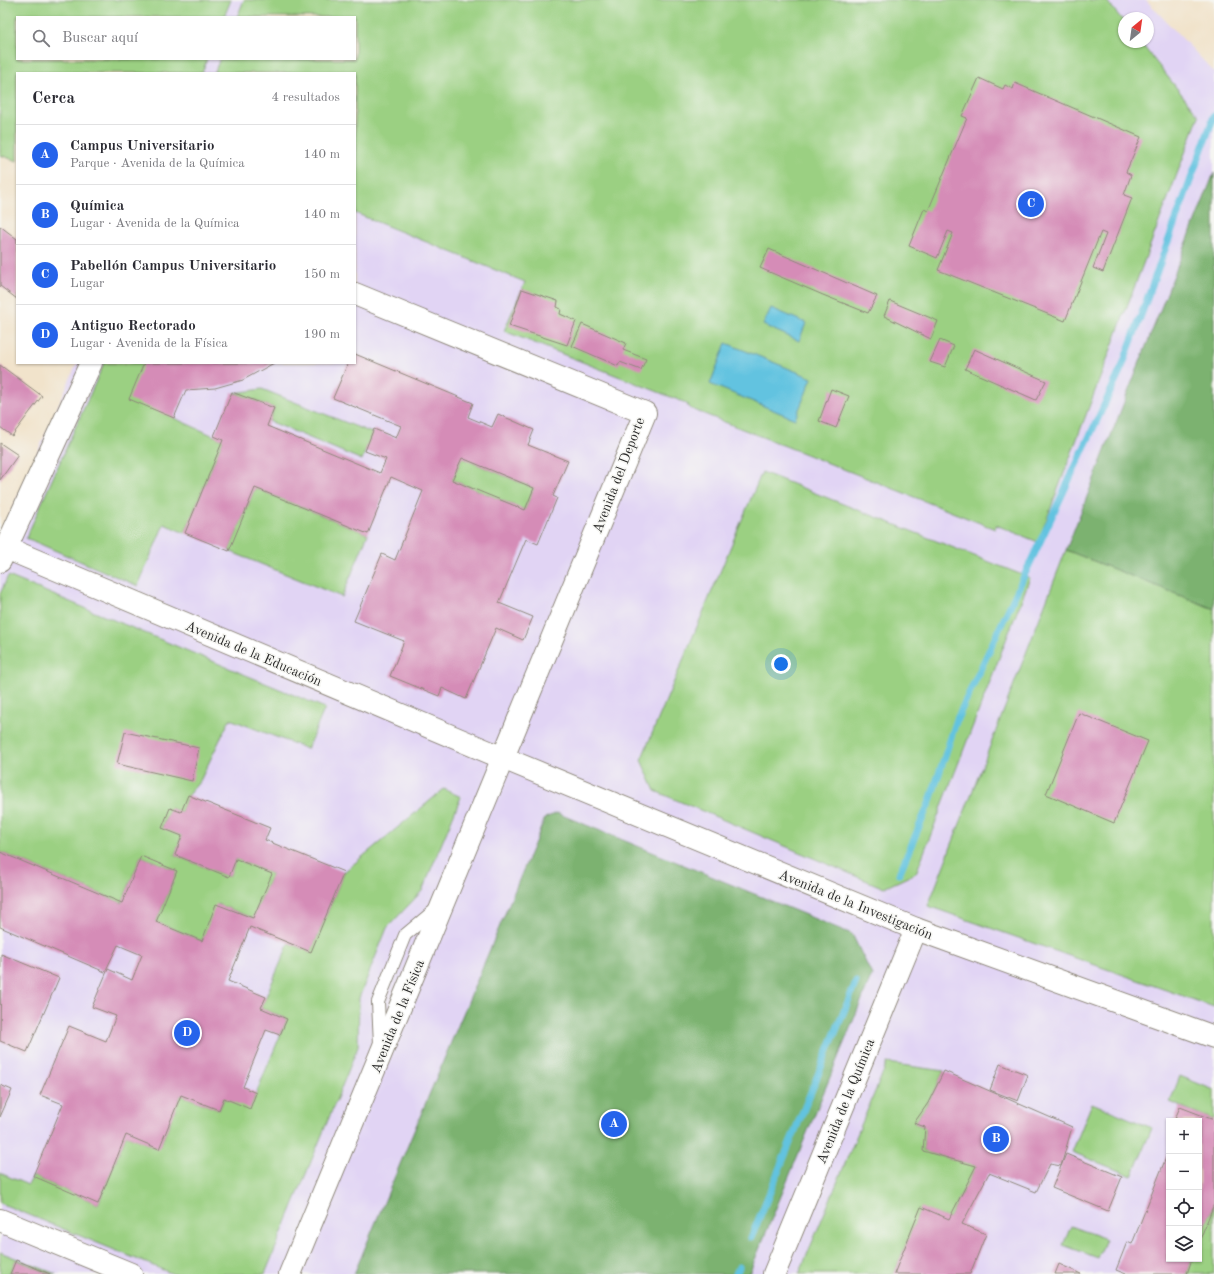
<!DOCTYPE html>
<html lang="es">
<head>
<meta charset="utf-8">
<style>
  :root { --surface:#fff; --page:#f2f2f3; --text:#2b2b33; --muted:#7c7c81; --line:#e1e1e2; --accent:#2563eb }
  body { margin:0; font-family:"Old Standard TT",serif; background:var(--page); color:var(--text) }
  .controls { position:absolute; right:12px; bottom:12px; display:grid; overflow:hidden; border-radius:0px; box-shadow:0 1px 3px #0004 }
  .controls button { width:36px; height:36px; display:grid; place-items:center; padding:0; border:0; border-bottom:1px solid var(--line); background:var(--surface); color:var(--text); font:20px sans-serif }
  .compass { position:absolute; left:1118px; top:12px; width:36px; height:36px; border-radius:50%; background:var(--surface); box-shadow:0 1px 3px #0004; rotate:29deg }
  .you { position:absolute; left:781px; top:664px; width:14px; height:14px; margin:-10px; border:3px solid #fff; border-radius:50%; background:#1a73e8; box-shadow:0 0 0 6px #1a73e833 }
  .badge { display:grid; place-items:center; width:26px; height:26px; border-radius:50%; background:var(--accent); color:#fff; font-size:13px; font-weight:700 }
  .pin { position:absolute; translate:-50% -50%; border:2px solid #fff; box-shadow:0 1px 4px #0006 }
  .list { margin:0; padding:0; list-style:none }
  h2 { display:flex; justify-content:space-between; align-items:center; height:52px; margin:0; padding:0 16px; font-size:17px }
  h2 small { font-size:13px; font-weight:400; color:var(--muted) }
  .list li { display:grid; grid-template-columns:26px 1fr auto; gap:12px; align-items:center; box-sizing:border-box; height:60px; padding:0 16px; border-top:1px solid var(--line) }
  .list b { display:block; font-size:15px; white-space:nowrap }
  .list p { margin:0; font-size:13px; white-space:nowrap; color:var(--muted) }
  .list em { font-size:13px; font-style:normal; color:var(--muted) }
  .icon { flex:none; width:22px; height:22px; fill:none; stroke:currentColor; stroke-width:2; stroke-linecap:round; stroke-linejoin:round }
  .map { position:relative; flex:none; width:1214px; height:1274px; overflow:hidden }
  .search { position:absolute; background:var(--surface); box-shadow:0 1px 3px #0004; left:16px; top:16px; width:340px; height:44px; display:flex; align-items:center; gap:10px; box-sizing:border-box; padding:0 14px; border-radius:0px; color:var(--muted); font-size:15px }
  .panel { position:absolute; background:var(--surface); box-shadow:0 1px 3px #0004; left:16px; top:72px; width:340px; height:292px; border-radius:0px }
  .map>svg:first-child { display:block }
  .built { fill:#e1d4f4; fill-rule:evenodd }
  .green { fill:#9bd082; stroke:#637e56 }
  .forest { fill:#7cb270; stroke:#546e4e }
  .water { fill:#62c3e0; stroke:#467786 }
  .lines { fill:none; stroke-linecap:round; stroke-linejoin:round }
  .stream { stroke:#62c3e0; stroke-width:7 }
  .building { fill:#d58cb7; fill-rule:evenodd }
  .service-casing { stroke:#8e877b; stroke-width:14 }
  .minor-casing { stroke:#8e877b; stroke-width:24 }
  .service { stroke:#fff; stroke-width:12 }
  .minor { stroke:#fff; stroke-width:22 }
  .labels { text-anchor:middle; stroke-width:3; stroke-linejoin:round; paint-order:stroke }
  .street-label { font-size:14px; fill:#2b2b2b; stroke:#f6f6f2 }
</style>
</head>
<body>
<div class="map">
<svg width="1214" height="1274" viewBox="0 0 1214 1274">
  <rect width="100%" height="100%" fill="#f6f6f2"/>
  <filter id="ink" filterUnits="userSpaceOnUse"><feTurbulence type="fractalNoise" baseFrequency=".025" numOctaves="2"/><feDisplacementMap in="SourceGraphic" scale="8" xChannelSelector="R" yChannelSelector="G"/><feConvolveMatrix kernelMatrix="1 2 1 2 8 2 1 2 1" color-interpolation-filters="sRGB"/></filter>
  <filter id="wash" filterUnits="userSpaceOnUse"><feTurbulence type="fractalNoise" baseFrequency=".012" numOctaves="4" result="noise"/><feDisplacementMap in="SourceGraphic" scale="16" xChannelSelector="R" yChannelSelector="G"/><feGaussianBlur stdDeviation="0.9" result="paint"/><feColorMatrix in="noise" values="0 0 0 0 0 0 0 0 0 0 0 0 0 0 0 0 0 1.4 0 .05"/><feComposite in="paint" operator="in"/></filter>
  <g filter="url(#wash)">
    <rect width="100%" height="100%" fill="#f1e3cb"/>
    <path class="built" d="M231 0H1146L1214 72V1274H0V537L77 363H355V73H202L207 59H355V17H224ZM1124 18H1148V42H1124ZM1169 1121H1199V1259H1169Z"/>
    <g class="green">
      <polygon points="0,0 231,0 224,17 17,17 17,59 207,59 202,73 17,73 17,161 0,155"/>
      <polygon points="244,0 1106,0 1124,22 1124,42 1140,42 1199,116 1038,542 996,525 995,529 689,408 686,403 504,331 525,282 355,213 355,73 214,73 220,59 355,59 355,17 237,17"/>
      <polygon points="104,363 144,363 174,418 223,440 185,533 164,524 138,586 26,538"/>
      <polygon points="262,389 372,433 362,460 269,421 274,408 235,393"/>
      <polygon points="462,458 534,488 525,510 452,480"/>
      <polygon points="762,472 1030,578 916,873 884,888 655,791 641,760"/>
      <polygon points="255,488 368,534 342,597 229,551"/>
      <polygon points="1066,550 1214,609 1214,1007 928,906"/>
      <polygon points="8,576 325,708 307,749 230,719 200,781 188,795 181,812 170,808 162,827 182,836 175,855 229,877 236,859 272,874 253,918 217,904 202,941 156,922 177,871 141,856 122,903 0,852 0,594"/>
      <polygon points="444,789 461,797 422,891 387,928 359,998 358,1047 265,1274 173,1274 0,1203 0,1173 28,1185 33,1176 98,1204 126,1135 159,1149 181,1095 219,1110 224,1098 250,1108 287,1019 261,1008 289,943 311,952 344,872"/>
      <polygon points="887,1063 944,1071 928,1103 914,1123 925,1127 923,1151 976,1166 949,1219 921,1208 894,1274 799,1274"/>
      <polygon points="1180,1076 1214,1090 1214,1120 1170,1102"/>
      <polygon points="1092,1103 1152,1128 1132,1176 1072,1152"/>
      <polygon points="1214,1204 1214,1274 1187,1274 1192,1259 1199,1259 1199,1242"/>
      <polygon points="1071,1226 1106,1239 1098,1258 1063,1245"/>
      <polygon points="0,1252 56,1274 51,1274 16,1260 10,1274 0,1274"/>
    </g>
    <g class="forest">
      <polygon points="1214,173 1214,609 1066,550"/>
      <polygon points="557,813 852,934 872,975 749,1274 354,1274 545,818"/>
    </g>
    <g class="water">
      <polygon points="771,308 806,323 799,341 763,325"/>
      <polygon points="726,343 812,378 795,419 710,384"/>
    </g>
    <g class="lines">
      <g class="stream">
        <polyline points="899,874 930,801 957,719 1122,367 1214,116"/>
        <polyline points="751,1238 856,982"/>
        <polyline points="736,1274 739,1267"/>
      </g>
    </g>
    <g id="blocks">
      <g class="building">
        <polygon points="979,78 1003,89 1005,85 1013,89 1015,83 1141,137 1126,172 1131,175 1124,195 1132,198 1103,272 1093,268 1106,234 1101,232 1065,321 938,270 953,233 948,231 937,258 909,246 924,209 928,211 967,118 962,116"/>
        <polygon points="0,226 17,239 17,299 0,286"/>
        <polygon points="769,249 877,296 868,313 823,295 760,268"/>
        <polygon points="522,289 558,301 557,307 561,309 560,314 576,321 567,345 509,326"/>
        <polygon points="890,301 938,321 931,339 884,316"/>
        <polygon points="582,324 626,343 623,350 646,359 641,370 620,362 618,366 572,346"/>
        <polygon points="940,340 954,346 945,367 930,362"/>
        <polygon points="974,349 1046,381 1036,400 965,369"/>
        <path d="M355 354 473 403 468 417 492 427 498 414 534 430 528 445 568 461 553 496 557 498 538 544 526 539 499 603 533 617 523 640 496 628 466 699 442 688 439 696 390 676 404 641 354 621 382 554 395 560 423 491 391 477 368 534 255 488 229 551 185 533 223 440 214 436 232 392 274 408 267 426 380 473 386 459 365 451 372 433 374 429 396 438 401 426 333 398 348 363H355ZM462 458 534 488 525 510 452 480Z"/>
        <polygon points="144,363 274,363 243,380 215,388 186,390 174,418 129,399"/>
        <polygon points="0,365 42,396 12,436 0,427"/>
        <polygon points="831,389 849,396 836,428 819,421"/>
        <polygon points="0,443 18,455 0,480"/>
        <polygon points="1079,713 1148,741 1114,823 1046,794"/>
        <polygon points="125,732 199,748 192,781 117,764"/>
        <polygon points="188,795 270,828 265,840 344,872 311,952 250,927 228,981 266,997 261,1008 287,1019 280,1035 266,1030 243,1087 256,1093 250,1109 224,1098 219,1110 181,1095 159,1149 126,1135 98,1204 33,1176 63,1104 40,1095 69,1026 106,1041 116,1016 92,1007 108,969 132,980 142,955 118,945 105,972 0,927 0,852 122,903 141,856 177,871 156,922 202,941 216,904 253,918 272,874 236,859 229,877 175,855 182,836 162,828 170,808 181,812"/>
        <polygon points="1,954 59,978 27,1052 0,1041"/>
        <polygon points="1000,1064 1028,1075 1018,1101 990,1090"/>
        <polygon points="944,1071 1072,1127 1061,1166 1050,1164 1036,1192 989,1173 962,1224 986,1234 970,1274 894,1274 921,1207 949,1219 976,1166 923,1151 925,1127 914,1123 928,1103"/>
        <polygon points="0,1085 12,1090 0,1117"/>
        <polygon points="1180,1107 1214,1120 1214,1204 1199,1242 1199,1121 1174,1121"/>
        <polygon points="1169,1150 1169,1259 1192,1259 1187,1274 1126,1274 1116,1270 1127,1242 1132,1244"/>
        <polygon points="1066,1154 1122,1177 1108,1211 1052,1188"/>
        <polygon points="16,1260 50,1274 10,1274"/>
        <polygon points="1059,1264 1081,1274 1055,1274"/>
      </g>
    </g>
  </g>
  <g filter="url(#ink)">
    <use href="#blocks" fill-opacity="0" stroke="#8e877b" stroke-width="1"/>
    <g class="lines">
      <g class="service-casing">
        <polyline id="service" points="380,1044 378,1002 405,935 436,909"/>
      </g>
      <g class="minor-casing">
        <g id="minor">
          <polyline points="6,548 503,758 916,929 1214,1037"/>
          <polyline points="0,561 91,363"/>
          <polyline points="0,1220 131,1274"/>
          <polyline points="290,1274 645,413 355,294"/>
          <polyline points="774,1274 916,929"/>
        </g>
      </g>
      <use href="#service" class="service"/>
      <use href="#minor" class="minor"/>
    </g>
  </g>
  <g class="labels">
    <g class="street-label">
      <text transform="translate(618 475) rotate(-69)" y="5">Avenida del Deporte</text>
      <text transform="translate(254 653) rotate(23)" y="5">Avenida de la Educación</text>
      <text transform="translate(856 904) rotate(22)" y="5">Avenida de la Investigación</text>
      <text transform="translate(397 1016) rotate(-68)" y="5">Avenida de la Física</text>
      <text transform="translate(845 1101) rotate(-68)" y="5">Avenida de la Química</text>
    </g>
  </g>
</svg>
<div class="controls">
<button>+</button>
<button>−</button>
<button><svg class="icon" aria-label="locate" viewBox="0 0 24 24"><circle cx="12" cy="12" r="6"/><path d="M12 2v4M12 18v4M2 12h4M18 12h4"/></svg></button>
<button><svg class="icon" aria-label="layers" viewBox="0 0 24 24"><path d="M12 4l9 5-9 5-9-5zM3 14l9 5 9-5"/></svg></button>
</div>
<svg class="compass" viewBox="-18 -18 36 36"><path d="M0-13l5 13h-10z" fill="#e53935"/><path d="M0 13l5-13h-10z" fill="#7c7c81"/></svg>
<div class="you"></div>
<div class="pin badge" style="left:614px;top:1124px">A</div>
<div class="pin badge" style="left:996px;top:1139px">B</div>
<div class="pin badge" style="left:1031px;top:204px">C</div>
<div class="pin badge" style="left:187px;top:1033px">D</div>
<div class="search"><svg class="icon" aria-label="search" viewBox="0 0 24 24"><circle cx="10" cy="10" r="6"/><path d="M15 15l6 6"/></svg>Buscar aquí</div>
<section class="panel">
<h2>Cerca<small>4 resultados</small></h2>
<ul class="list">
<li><span class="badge">A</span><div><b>Campus Universitario</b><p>Parque · Avenida de la Química</p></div><em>140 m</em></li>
<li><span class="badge">B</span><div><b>Química</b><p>Lugar · Avenida de la Química</p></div><em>140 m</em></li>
<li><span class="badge">C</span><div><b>Pabellón Campus Universitario</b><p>Lugar</p></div><em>150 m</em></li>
<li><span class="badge">D</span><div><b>Antiguo Rectorado</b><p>Lugar · Avenida de la Física</p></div><em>190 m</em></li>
</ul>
</section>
</div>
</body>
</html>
